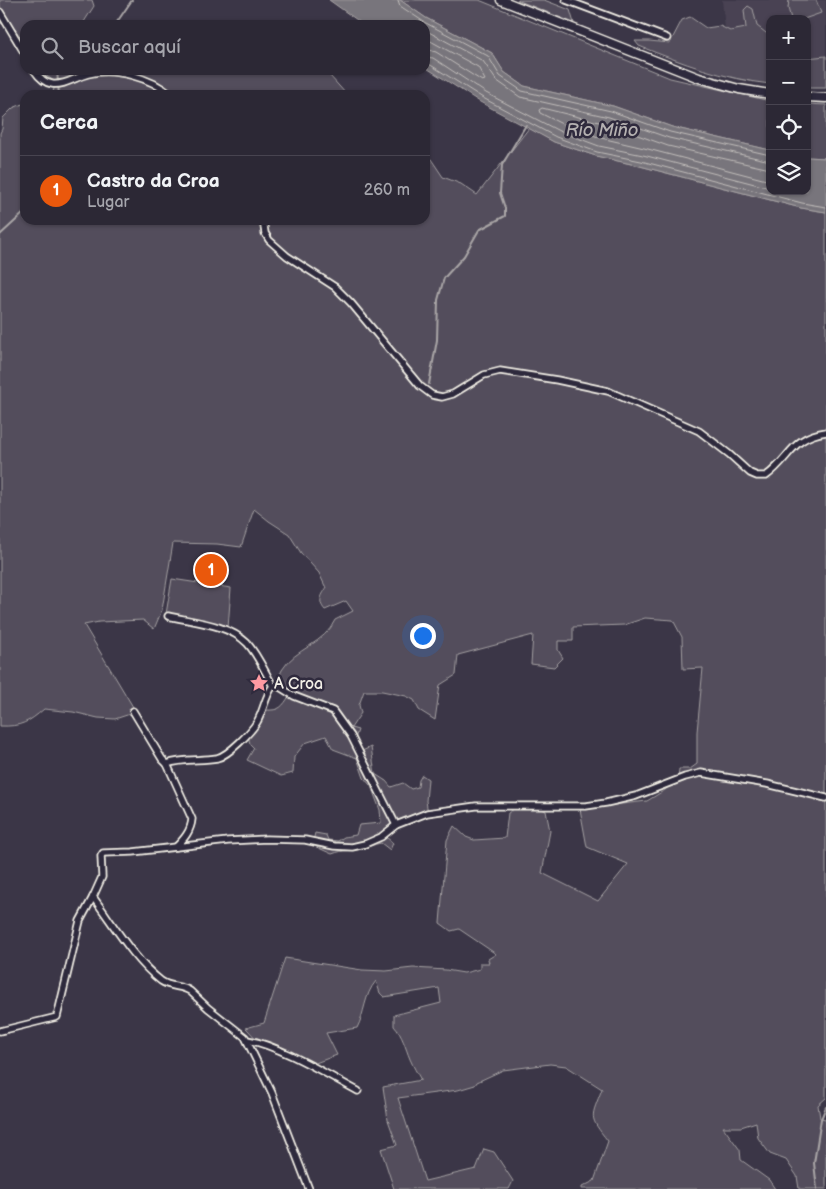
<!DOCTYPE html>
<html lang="es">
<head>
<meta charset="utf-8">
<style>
  :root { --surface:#2c2835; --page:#34303d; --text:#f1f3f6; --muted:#a6a6ad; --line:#484450; --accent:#ea580c }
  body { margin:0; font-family:"Balsamiq Sans",sans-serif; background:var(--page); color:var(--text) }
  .controls { position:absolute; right:15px; top:15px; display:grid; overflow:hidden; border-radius:10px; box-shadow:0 1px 4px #0004 }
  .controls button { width:45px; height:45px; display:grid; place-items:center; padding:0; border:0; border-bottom:1px solid var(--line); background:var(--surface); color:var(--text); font:25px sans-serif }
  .you { position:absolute; left:422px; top:635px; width:18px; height:18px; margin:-12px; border:4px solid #fff; border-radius:50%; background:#1a73e8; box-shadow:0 0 0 8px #1a73e833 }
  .badge { display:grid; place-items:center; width:32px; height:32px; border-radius:50%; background:var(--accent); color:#fff; font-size:16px; font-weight:700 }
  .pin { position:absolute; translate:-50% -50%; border:2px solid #fff; box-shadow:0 1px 5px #0006 }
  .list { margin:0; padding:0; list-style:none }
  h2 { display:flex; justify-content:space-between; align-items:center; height:65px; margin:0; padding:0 20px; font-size:21px }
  h2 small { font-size:16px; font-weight:400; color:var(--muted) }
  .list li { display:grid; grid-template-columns:32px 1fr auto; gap:15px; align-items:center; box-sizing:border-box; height:70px; padding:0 20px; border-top:1px solid var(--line) }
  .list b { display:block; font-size:19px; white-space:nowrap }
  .list p { margin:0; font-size:16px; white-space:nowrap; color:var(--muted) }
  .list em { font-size:16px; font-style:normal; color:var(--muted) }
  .icon { flex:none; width:28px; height:28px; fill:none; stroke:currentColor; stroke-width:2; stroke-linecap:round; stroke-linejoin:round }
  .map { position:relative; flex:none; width:826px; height:1189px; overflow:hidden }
  .search { position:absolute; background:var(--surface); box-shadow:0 1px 4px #0004; left:20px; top:20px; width:410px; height:55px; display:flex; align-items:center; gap:12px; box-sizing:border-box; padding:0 18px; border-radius:15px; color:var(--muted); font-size:19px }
  .panel { position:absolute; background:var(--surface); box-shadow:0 1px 4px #0004; left:20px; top:90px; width:410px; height:135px; border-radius:15px }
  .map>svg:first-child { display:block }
  .built { fill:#484352 }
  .green { fill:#534e5c; stroke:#a4a0a2 }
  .water { fill:#78747b; stroke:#aaa6a7 }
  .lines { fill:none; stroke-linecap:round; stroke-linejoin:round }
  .shore { stroke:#c2bfbc; stroke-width:1 }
  .stream { stroke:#aaa6a7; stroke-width:2 }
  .minor-casing { stroke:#f4f1e8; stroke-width:9 }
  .highway-casing { stroke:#f4f1e8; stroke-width:11 }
  .minor { stroke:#2f2a3d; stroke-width:5.5 }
  .highway { stroke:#2f2a3d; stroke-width:8 }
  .labels { text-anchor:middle; stroke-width:5; stroke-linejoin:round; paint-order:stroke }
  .poi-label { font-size:16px; fill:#f4f1e8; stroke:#2f2a3d; text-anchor:start }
  .water-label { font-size:18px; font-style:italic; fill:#b6b2b2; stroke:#2f2a3d }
</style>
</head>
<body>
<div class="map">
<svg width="826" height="1189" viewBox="0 0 826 1189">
  <rect width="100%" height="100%" fill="#3b3647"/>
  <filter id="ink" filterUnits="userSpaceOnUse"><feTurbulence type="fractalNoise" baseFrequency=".02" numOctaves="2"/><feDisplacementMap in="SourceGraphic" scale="10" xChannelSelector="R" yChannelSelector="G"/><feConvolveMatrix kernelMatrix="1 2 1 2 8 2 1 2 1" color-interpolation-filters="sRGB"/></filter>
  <g filter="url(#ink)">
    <polygon class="built" points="722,0 826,0 826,56 820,58 807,58 807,19 770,19 770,36 756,26 730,31 725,29"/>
    <g class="green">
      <polygon points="0,0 92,0 94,6 82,25 25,25 25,44 15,29 0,23"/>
      <polygon points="400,0 479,0 670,78 770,101 770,150 672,127 613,106 524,86 504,72 492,53 426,18"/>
      <polygon points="517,0 544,0 570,10 574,23"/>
      <polygon points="789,0 816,0 821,13 804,19 791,19 788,8"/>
      <path d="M748 6 753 9 757 26 770 36V84C724 79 682 63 639 46L635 41H649L670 43 682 20 690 17 706 28 720 26 730 31 746 28 744 10Z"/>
      <polygon points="826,56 826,88 807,88 807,58"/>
      <polygon points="37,70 328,70 330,76 347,95 52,95 56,82"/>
      <path d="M25 103V220H425V156L431 159 443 177 461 184 477 195 529 128 554 142 596 156 640 166 801 208 826 212V1098L818 1105 820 1118 826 1119V1189H799L797 1176 786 1160 770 1154 758 1138 756 1122 741 1127H723L740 1150 741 1160 769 1180 775 1189H582V1187L594 1181 608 1141C588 1116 591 1118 602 1089L566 1066 550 1064 503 1070 477 1082 475 1085 458 1090 398 1098 425 1181 476 1169 484 1149 494 1152 513 1181 509 1189H394L381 1149 397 1145 388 1120 383 1087 421 1080C417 1073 413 1066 410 1059 405 1047 403 1036 394 1026V1015L441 1003 439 988 384 997 380 993 376 981C364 995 365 1013 357 1028L326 1033 337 1055 310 1065 261 1044 246 1028 264 1023 285 958 362 970 386 971 413 968 446 970 464 973 480 969V963H489L488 959 496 954 459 929 451 931 440 923 447 840 454 826 466 837 474 840 505 838 508 813 517 807 541 809 546 811 550 831 542 873 598 901 628 864 587 847 580 809 647 801 665 790 678 779 679 769H690L697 764V732L703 668 683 669 682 637 673 620 645 618 624 625 573 627V641H558V650L563 658 554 667 531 664 533 635 458 655 456 675 440 685 435 720 419 710 414 700 406 696 382 691H364L359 705 361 713 351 728 358 730 355 739 362 751 371 747 375 774 386 781 391 787 403 783 411 789 418 787 419 780 422 775 428 779 426 801 428 813 391 828 385 836 393 843 390 850 381 843C373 844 369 848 361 849 350 852 345 849 332 854L312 845 315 833 326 835 328 840 338 841 344 837 356 835 359 825 381 823 380 810 371 786 364 778 357 758 333 749 326 736 305 743 294 757 293 773 281 776 247 760 254 748 250 744 248 735 265 710C280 711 282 707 290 695L280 682C280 678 280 673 282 670 295 648 325 644 335 620L353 611 346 601 325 610C317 601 322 595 327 587L325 586 319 573 301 553 289 534 269 521 254 509 241 547 217 544 173 543 162 610 154 629 143 620 99 622 84 625 136 712 115 719 98 718 73 712 44 709C29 722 21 727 0 726V133L2 129 3 118 13 108Z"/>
      <polygon points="807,104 826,105 826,158 807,157"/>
      <polygon points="172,579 231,588 228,628 166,614"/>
    </g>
    <polygon class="water" points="329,0 400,0 426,18 492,53 504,72 524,86 613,106 672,127 770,150 770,191 807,191 807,157 826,158 826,212 801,208 640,166 596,156 554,142 480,102 425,67 425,25 364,25"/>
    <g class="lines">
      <g class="shore">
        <polyline points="398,0 400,6 424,22 488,56 500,76 522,91 611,111 670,132 770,155"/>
        <polyline points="425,30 483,61 496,80 520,97 609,117 669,138 770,161"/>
        <polyline points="425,38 478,67 485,80 482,81 436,52 425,49"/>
        <polyline points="425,57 433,58 486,93 559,131 599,146 643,155 770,188"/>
        <polyline points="425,63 429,64 483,98 556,137 597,152 641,161 802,203 826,207"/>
        <polyline points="770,169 668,146 607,124 542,108 539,110 540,113 562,124 601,138 644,148 770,181"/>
      </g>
      <g class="stream">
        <polyline points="115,25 132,0"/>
        <polyline points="57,70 59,95"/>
        <polyline points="0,235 25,212"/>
        <polyline points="429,384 437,340 438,300 444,278 464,256 479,230 505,216 505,208 500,193 502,165 526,125"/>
        <polyline points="817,1189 814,1163 821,1119 826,1107"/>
      </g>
      <g class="minor-casing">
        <g id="minor">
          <polyline points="566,0 667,38"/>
          <polyline points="0,12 25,54"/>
          <path d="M34 70C38 76 44 83 52 84 64 86 76 77 88 74 114 67 152 78 171 95"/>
          <path d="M263 220 265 233 269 240 287 256 335 287 351 303 420 386 432 395 442 397 453 394 484 375 500 371 557 380 608 391 699 431 729 454 750 473 757 476H766C791 458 791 437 826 432"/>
          <path d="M168 616C194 622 228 624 247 643 258 655 265 672 273 686"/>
          <path d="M133 711 162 759 167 764 192 819C191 831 184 839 176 847"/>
          <path d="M167 764C183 758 201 761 217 758 229 755 251 732 257 722 264 710 265 696 273 686H278L294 696 333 711 351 736 396 825"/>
          <path d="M93 897C114 925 133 959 161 981 171 988 181 985 190 991L208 1008 245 1037 272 1093 309 1189"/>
          <polyline points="0,1031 57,1017 80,921 93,897 102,877 101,856 103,853 133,852 228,841 266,839 305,840 334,846 352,847 365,844 381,837 396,825 427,813 476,806 586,806 606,803 636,796 685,777 701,773 767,784 826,798"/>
          <path d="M247 1040C279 1045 328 1075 358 1091"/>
        </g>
      </g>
      <g class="highway-casing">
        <g id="highway">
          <polyline points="501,0 699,78 739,89 770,94"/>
          <polyline points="807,97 826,98"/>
        </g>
      </g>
      <use href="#minor" class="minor"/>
      <use href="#highway" class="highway"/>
    </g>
  </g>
  <defs>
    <g id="sight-bare" transform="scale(1.5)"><path d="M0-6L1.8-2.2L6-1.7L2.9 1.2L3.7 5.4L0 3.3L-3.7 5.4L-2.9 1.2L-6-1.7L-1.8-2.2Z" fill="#ff9aa2" stroke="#2f2a3d" stroke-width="2.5" paint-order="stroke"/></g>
  </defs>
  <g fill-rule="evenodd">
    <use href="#sight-bare" x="259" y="683"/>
  </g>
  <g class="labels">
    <g class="poi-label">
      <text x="274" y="689">A Croa</text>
    </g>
    <g class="water-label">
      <text x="602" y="136">Río Miño</text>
    </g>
  </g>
</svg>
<div class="controls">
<button>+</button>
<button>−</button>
<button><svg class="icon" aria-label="locate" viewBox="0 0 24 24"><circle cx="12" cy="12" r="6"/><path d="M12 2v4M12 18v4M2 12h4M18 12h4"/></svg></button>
<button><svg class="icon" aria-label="layers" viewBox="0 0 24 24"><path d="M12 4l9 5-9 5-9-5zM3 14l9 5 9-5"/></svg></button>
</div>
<div class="you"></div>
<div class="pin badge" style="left:211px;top:570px">1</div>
<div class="search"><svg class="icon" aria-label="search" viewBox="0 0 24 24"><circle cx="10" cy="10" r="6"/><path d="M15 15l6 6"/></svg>Buscar aquí</div>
<section class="panel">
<h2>Cerca<small></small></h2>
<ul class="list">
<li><span class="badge">1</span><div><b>Castro da Croa</b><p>Lugar</p></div><em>260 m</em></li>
</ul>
</section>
</div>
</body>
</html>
